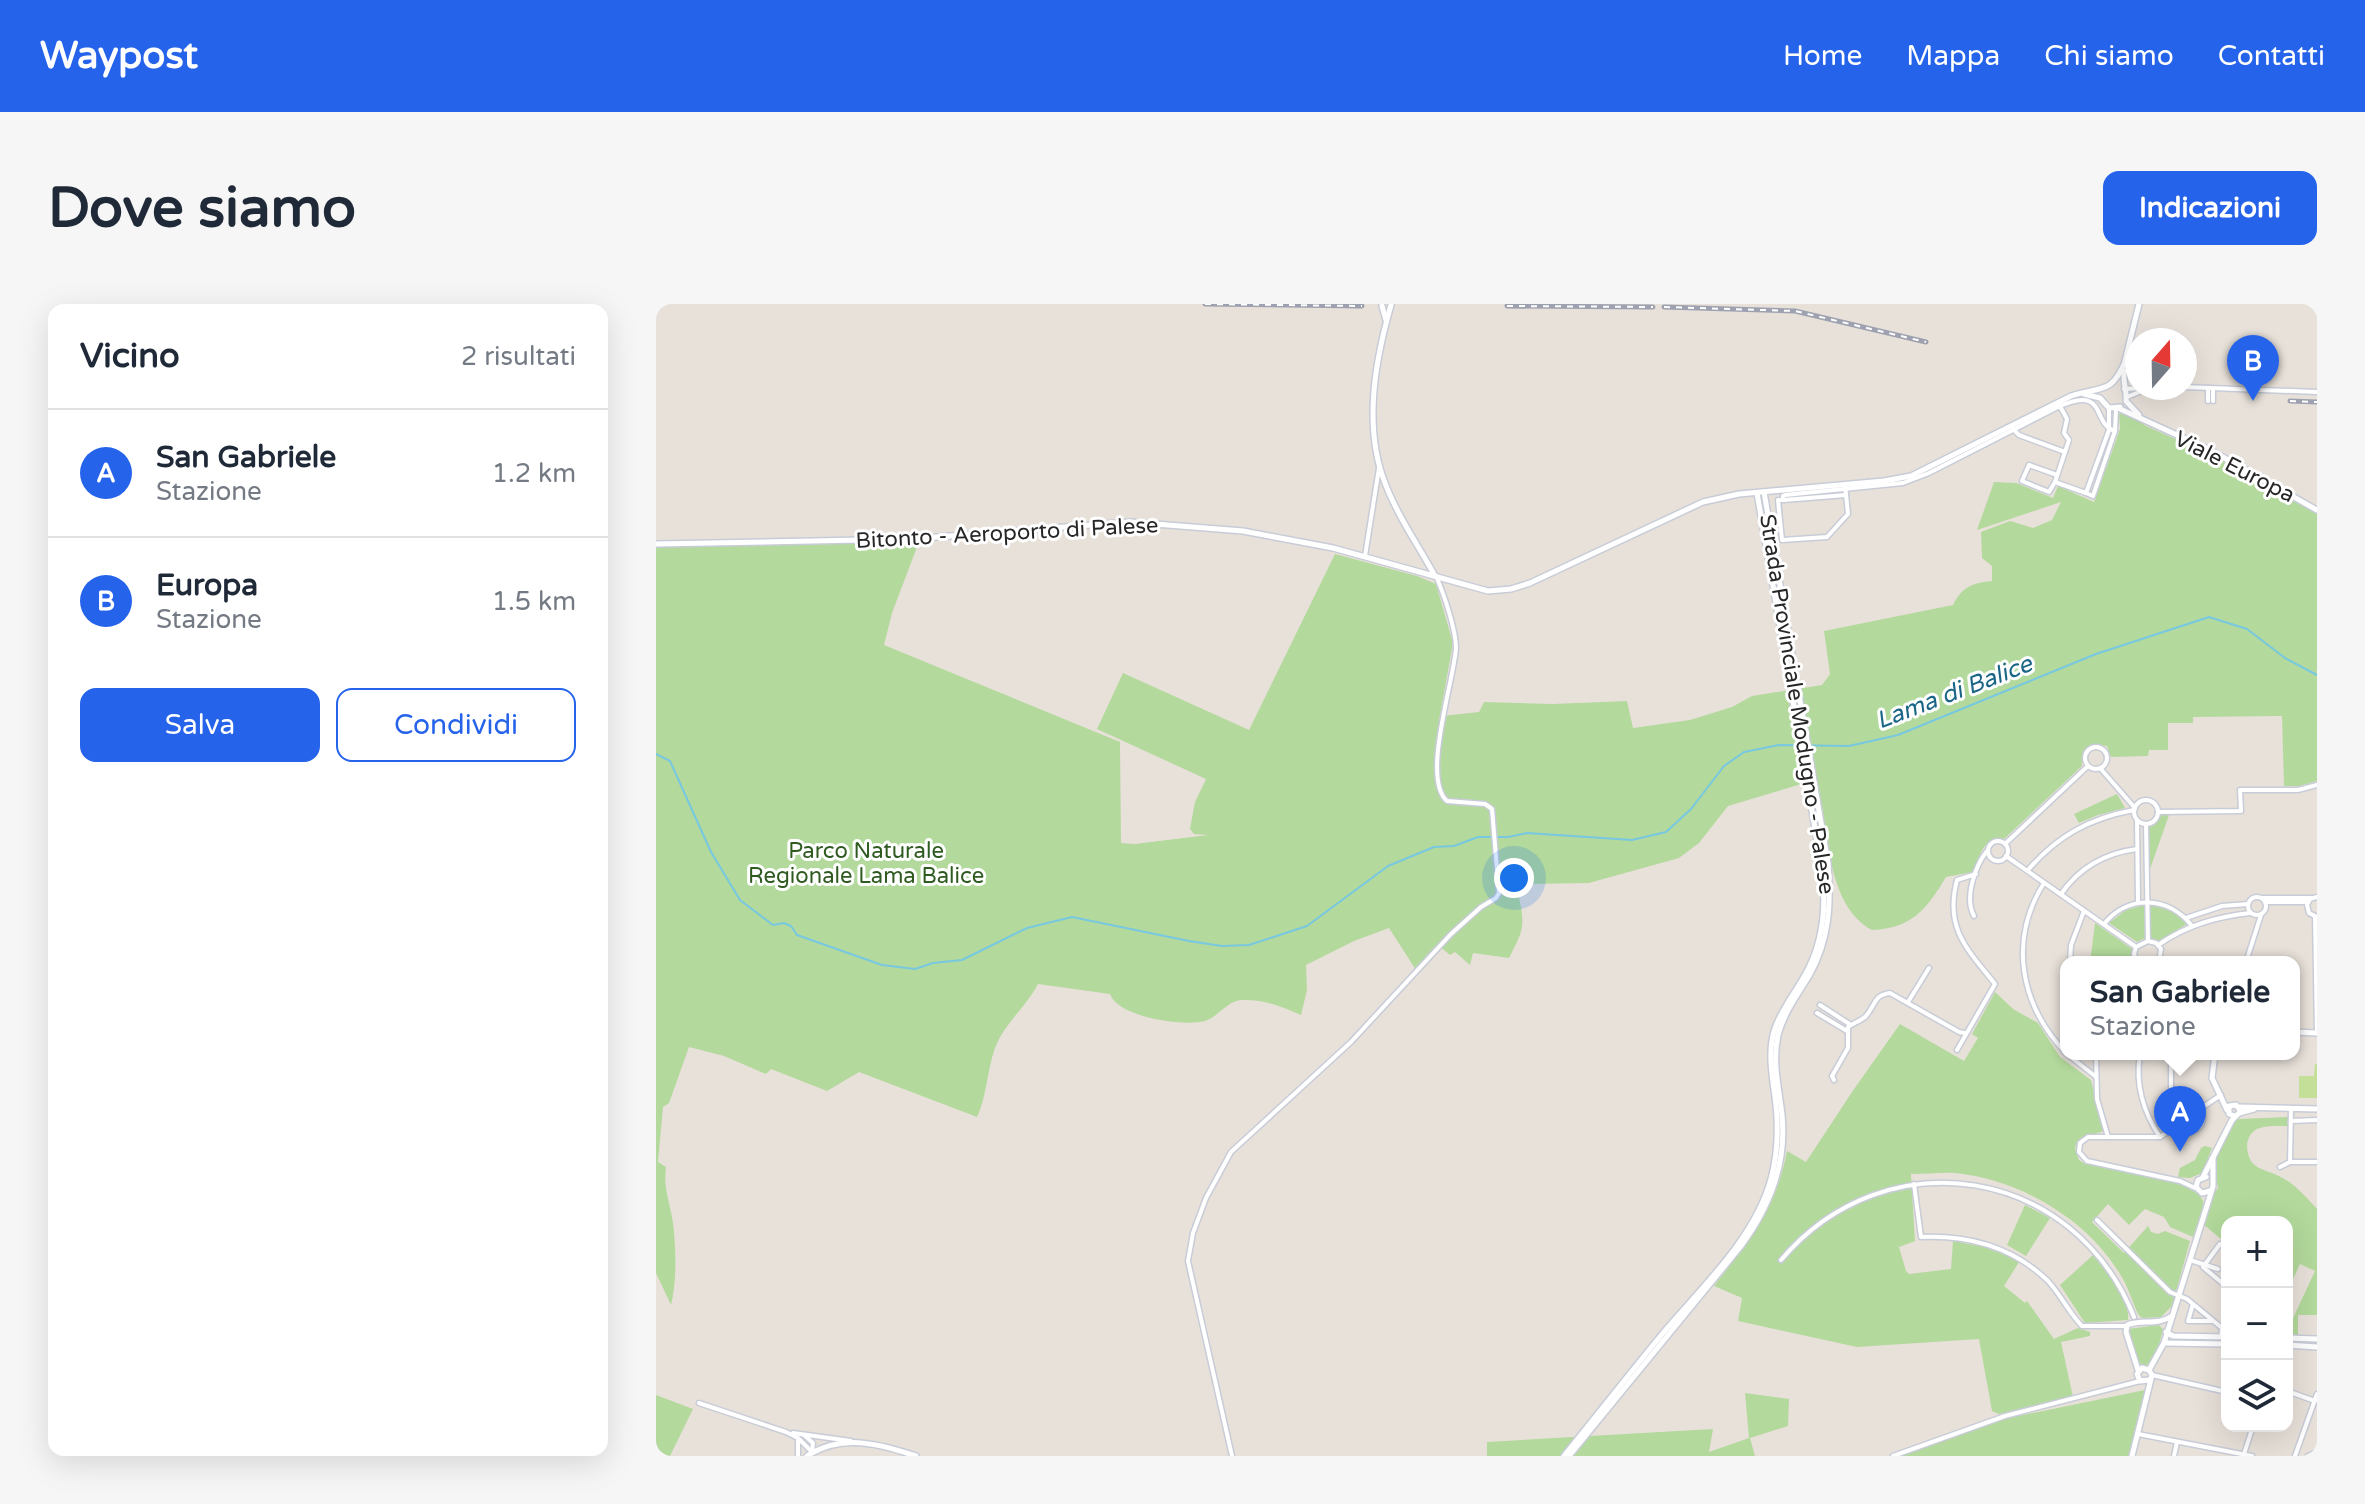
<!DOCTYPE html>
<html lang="it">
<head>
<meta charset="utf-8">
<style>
  :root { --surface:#fff; --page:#f6f6f7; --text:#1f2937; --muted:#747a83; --line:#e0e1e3; --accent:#2563eb }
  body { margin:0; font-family:"Varela Round",sans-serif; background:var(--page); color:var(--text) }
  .controls { position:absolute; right:24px; bottom:24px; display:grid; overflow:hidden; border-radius:16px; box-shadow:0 8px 32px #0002 }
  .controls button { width:72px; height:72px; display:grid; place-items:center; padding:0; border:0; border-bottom:2px solid var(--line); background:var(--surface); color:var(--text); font:40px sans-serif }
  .compass { position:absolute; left:1469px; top:24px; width:72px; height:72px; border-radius:50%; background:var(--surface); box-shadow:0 8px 32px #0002; rotate:20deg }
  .you { position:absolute; left:858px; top:574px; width:28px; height:28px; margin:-20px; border:6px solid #fff; border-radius:50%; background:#1a73e8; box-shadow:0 0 0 12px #1a73e833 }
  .badge { display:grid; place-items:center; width:52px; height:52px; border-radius:50%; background:var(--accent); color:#fff; font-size:26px; font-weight:700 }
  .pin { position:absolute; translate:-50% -66px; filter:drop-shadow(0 2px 4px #0008) }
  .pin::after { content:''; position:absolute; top:42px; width:28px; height:24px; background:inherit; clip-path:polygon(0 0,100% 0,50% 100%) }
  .popup { position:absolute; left:1404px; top:652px; width:240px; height:104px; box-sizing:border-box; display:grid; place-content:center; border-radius:16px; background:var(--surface); filter:drop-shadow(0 2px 6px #0005); font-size:26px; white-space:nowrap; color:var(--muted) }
  .popup b { font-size:30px; color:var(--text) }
  .popup::after { content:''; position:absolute; left:50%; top:100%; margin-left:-16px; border:16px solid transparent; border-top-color:var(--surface) }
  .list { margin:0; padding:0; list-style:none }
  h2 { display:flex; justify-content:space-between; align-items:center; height:104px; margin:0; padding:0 32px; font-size:34px }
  h2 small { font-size:26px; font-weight:400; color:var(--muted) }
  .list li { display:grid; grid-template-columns:52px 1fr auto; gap:24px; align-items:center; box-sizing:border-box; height:128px; padding:0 32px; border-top:2px solid var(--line) }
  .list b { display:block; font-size:30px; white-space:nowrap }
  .list p { margin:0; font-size:26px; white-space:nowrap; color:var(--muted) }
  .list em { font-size:26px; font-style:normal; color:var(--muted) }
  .actions { display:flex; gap:16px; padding:24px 32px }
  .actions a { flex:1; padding:18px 0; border:2px solid var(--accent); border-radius:16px; text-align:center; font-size:28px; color:var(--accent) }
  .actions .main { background:var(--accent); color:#fff }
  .icon { flex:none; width:44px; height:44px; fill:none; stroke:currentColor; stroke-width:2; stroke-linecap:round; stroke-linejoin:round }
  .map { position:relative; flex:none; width:1661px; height:1152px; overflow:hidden; border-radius:16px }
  header { display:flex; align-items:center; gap:48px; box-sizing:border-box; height:112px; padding:0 40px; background:var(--accent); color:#fff }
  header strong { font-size:38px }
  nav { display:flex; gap:44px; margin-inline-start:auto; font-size:28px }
  .intro { display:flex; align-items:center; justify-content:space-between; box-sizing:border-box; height:192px; padding:0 48px }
  h1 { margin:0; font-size:56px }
  .button { padding:20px 36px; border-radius:16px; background:var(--accent); color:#fff; font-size:28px; font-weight:700 }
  main { display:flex; gap:48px; padding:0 48px }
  aside { flex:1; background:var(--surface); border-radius:16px; box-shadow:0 8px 32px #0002 }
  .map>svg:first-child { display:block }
  .green { fill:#b3d99c }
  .pitch { fill:#c4e098 }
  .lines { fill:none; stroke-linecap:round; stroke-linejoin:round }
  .stream { stroke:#77c8e0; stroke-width:2 }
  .street-casing { stroke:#c8ccd7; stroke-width:7 }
  .secondary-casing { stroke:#c8ccd7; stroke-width:8 }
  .street { stroke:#fff; stroke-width:4 }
  .secondary { stroke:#fff; stroke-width:5 }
  .rail-casing { stroke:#9ea1af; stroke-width:5 }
  .rail { stroke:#fff; stroke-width:2; stroke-dasharray:6; stroke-linecap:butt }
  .labels { text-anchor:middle; stroke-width:6; stroke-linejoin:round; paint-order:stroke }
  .street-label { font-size:22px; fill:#272727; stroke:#fff }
  .park-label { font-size:22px; fill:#2f5a20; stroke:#fff }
  .water-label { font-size:24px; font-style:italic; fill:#1b6686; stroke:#fff }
</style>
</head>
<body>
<header>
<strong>Waypost</strong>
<nav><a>Home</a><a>Mappa</a><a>Chi siamo</a><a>Contatti</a></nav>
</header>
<div class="intro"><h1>Dove siamo</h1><a class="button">Indicazioni</a></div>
<main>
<aside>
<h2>Vicino<small>2 risultati</small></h2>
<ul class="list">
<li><span class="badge">A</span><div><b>San Gabriele</b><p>Stazione</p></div><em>1.2 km</em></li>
<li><span class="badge">B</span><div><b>Europa</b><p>Stazione</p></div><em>1.5 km</em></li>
</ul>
<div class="actions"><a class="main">Salva</a><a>Condividi</a></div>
</aside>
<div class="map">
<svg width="1661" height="1152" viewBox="0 0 1661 1152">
  <rect width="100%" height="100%" fill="#e8e1da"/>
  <g class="green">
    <path d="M1470 108 1490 122 1551 149 1661 207V477L1643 482H1628L1626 412 1537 413V419H1512V446H1493L1492 452 1455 453 1451 442C1436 439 1424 444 1426 462L1348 535C1328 531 1324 552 1317 568L1290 573C1270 606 1256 624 1216 626 1168 600 1174 521 1159 476L1072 502 1043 539 1023 554 933 579 871 580 863 594C870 623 866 628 853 654L817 649 814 661 799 648 794 651 783 642 760 666 733 624 698 637 650 661 651 686 645 711C626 703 608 695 586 696 572 696 562 713 549 717 527 723 462 713 454 690L382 680C370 703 348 720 339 744 331 766 331 792 321 813L203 768 171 787 115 765 110 770 68 752 33 743 13 799 7 803 2 858 10 863C7 884 14 898 17 919 20 945 21 976 15 1001L0 969V243L264 235 236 309 228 341 464 438 465 539 479 540 552 531 538 530 534 525 539 498 550 475 441 425 467 369 593 426 679 250 761 272 780 280 797 339 783 417 780 461 786 412 823 408 828 398 897 400 971 397 977 424 1034 416 1076 403 1096 392 1166 381 1174 370 1168 327 1297 301C1306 283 1316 279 1336 277V262L1326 254 1325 228 1354 217 1377 224 1396 216 1405 198 1321 226 1338 178 1360 179 1397 194 1402 182 1438 198 1464 125 1463 110Z"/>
    <polygon points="1461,490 1469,504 1442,511 1423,519 1418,510"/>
    <polygon points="1505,511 1513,511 1494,565 1493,523 1500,519"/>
    <polygon points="1488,601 1489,634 1481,638 1453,619 1470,606"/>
    <polygon points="1495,601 1516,607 1531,620 1502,637 1495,634"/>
    <polygon points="1439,619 1476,645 1477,658 1434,658"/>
    <path d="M1339 688 1357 705 1382 719 1404 753 1435 776 1447 827C1435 833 1424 827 1419 844L1423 856 1429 860C1451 864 1540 875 1547 897 1550 905 1539 924 1537 933L1514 923 1508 913 1489 905 1473 921 1452 900 1436 918 1468 949 1492 922 1495 928 1502 930 1509 927 1534 937 1516 1002 1505 1013 1486 1014 1482 1010C1476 997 1472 982 1464 970 1431 915 1363 875 1299 869 1285 868 1270 870 1255 870L1259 937 1243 943 1250 967 1253 970 1295 965 1297 937 1334 944 1363 958 1348 982 1369 999 1371 997 1398 1035 1422 1024 1434 1028V1032L1405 1038 1417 1093 1343 1110 1336 1107 1323 1035 1201 1043 1082 1017 1086 994 1058 982C1095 934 1119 908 1131 847L1150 858 1196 788 1244 720 1308 757 1322 734 1316 730Z"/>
    <path d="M1632 813V822C1622 822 1610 821 1601 825 1587 832 1589 854 1600 862 1607 867 1616 868 1623 872 1638 879 1650 893 1661 905V1011H1642V1031H1633L1631 1027 1659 967 1644 960 1631 988V918H1571V940L1547 920 1557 890 1562 884C1562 879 1559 875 1558 870 1554 854 1570 822 1583 815Z"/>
    <polygon points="1549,842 1556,844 1546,869 1534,874 1522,873 1524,864 1539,856 1545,844"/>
    <polygon points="1369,901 1394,914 1370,952 1351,941"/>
    <path d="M1437 951C1450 968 1475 996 1472 1016L1429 1019 1404 981Z"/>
    <polygon points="1503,1021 1507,1025 1501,1049 1493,1063 1483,1063 1472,1025"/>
    <polygon points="1489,1086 1473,1152 1244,1152 1353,1114"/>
    <polygon points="1089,1089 1133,1095 1132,1122 1094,1134 1099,1152 831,1152 831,1138 1057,1125 1053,1148 1093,1134"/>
    <polygon points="0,1091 37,1105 14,1152 0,1152"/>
  </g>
  <polygon class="pitch" points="1659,760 1661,760 1661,794 1643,794 1643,772 1658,772"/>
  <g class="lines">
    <polyline class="stream" points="0,450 14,457 55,548 84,596 117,621 128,619 135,622 141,631 226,661 259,665 277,659 306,656 371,624 416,613 533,637 566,642 593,641 651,622 732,562 778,543 798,542 822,533 852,533 871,529 976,536 1010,528 1035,505 1068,462 1088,448 1123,441 1193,442 1242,431 1440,350 1553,313 1591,325 1629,354 1661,371"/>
    <g class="street-casing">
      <g id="street">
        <polyline points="1529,83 1661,88"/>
        <polyline points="1468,85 1486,84"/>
        <polyline points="1471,93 1493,84"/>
        <polyline points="1552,97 1552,84"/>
        <polyline points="1557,97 1557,85"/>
        <path d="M1402 103C1452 80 1435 120 1459 127"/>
        <polyline points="1356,124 1363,131 1409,148"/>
        <polyline points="1399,178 1393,188 1366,177 1373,161 1401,171"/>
        <path d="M1189 181C1190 191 1191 200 1192 210L1171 233 1126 236 1122 196H1127V192L1129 191 1247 179 1273 169 1404 102 1411 115 1408 129 1413 136 1399 178 1430 189"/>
        <polyline points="1430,189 1437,192 1459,127 1460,105"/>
        <polyline points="1430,189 1453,126 1453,104"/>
        <polyline points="1128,196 1190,191"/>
        <polyline points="709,252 723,164"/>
        <circle cx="1440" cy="454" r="11"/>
        <polyline points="1444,464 1479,504"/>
        <circle cx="1490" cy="508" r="12"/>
        <polyline points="1502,508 1585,507 1584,486 1642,486 1661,481"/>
        <polyline points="1481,516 1482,597"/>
        <polyline points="1490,520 1492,637"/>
        <circle cx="1342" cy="547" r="10"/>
        <polyline points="1349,540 1432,462"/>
        <polyline points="1350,552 1480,643"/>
        <path d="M1372 566C1401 532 1434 514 1478 506"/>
        <path d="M1388 579C1352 636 1364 701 1410 749"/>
        <path d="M1405 590C1423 564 1450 549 1481 545"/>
        <circle cx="1601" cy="602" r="9"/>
        <polyline points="1607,594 1656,594"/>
        <polyline points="1609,598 1652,598"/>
        <path d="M1318 612C1308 594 1319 562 1331 547"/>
        <polyline points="1659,612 1661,729"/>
        <polyline points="1659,612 1653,609 1651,601 1654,595 1661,593"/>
        <polyline points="1530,614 1566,602 1592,600"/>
        <path d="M1448 620C1472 590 1513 592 1536 622"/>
        <path d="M1502 641C1531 621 1560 613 1594 609"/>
        <polyline points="1414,658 1415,641 1428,607"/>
        <polyline points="1481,658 1478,650 1480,643 1492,637 1500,639 1505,645 1503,658"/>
        <polyline points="1590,658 1605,611"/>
        <polyline points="1252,698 1273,664"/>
        <polyline points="1164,701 1195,721"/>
        <polyline points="1161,709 1191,727"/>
        <path d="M1301 746 1339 680C1312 646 1288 625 1301 576L1320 570"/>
        <polyline points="1411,750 1439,772"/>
        <polyline points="1440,750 1441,795 1452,833"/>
        <path d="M1484 750C1479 781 1487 807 1504 833"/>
        <polyline points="1515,750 1515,783 1523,805"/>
        <path d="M1178 776 1176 772 1192 744V723C1198 719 1206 716 1210 712 1220 700 1218 691 1234 689L1303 728 1309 729"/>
        <circle cx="1534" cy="814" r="13"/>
        <polyline points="1544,805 1565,791"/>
        <polyline points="1635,817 1661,816"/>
        <polyline points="1522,821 1504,833 1432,833 1424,839 1423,848 1431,857 1524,877 1539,884"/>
        <polyline points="1634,858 1635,805"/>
        <polyline points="1624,863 1634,858 1661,858"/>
        <path d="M1258 880 1265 933C1313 931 1357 943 1392 977 1405 991 1413 1009 1426 1022H1470"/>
        <polyline points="1441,916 1514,988 1531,995 1566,1024 1565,1033"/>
        <polyline points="1564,940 1547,963 1571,983"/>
        <path d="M1125 956C1230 832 1418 862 1478 1013"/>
        <polyline points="1534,956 1562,965"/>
        <polyline points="1537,1000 1532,1017 1556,1017"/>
        <polyline points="1496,1071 1571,1088"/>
        <polyline points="1631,1087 1659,1097"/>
        <polyline points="43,1099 130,1128 142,1134 156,1148"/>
        <polyline points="137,1129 195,1137"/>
        <polyline points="1482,1130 1596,1152"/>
        <polyline points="148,1131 157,1139 156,1148"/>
        <polyline points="142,1136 142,1152"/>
        <polyline points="1588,1150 1597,1122"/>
        <path d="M576 1152 532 957 537 929 550 894 575 848 695 738 795 630 825 603 840 594 843 589 836 505 829 500 791 497C765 474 798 377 800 344 800 326 788 290 780 272"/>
        <polyline points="1237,1152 1349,1112 1484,1077"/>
        <polyline points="1518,1152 1521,1138"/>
        <polyline points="1639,1152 1661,1090"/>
        <polyline points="1652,1152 1661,1148"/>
      </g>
    </g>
    <g class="secondary-casing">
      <g id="secondary">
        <path d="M735 1C719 57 707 123 729 179 741 211 762 241 779 272"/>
        <polyline points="726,2 730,16"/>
        <polyline points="1469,57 1483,0"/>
        <path d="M1468 67C1467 79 1471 87 1470 97L1483 111"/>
        <polyline points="1428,90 1444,94 1453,104 1464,103"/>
        <polyline points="1462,104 1556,147 1661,206"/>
        <path d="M0 240 255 235 474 218 587 227 677 244 832 287 855 285 874 279 1047 198 1083 190 1228 177 1255 172 1415 92C1445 82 1455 91 1469 58"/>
        <polyline points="1638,728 1661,729"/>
        <polyline points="1559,750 1556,774 1571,806"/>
        <polyline points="1583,803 1661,805"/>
        <polyline points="1579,812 1573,810 1573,802 1580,801 1584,806"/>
        <polyline points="1547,873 1576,816 1583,809 1598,805"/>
        <polyline points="1550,873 1542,876 1540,883 1546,889 1554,887"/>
        <polyline points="1510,1028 1517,1032 1571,1033"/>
        <polyline points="1631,1034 1661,1035"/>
        <polyline points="1508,1039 1571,1040"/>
        <polyline points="1631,1041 1661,1043"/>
        <path d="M1482 1066 1470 1028 1471 1021C1487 1015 1501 1022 1516 1012"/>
        <polyline points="1493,1066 1508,1039 1554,892 1557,882 1557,854"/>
        <polyline points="1493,1076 1484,1077 1481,1070 1486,1064 1493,1066"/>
        <path d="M151 1152C187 1129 222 1140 260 1152"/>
        <path d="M908 1152C941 1111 974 1069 1007 1029 1046 983 1099 934 1115 875 1120 856 1122 835 1121 815 1120 784 1109 754 1119 724 1126 705 1139 689 1149 671 1169 636 1171 598 1165 559L1101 189"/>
        <path d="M913 1152 1085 942C1113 904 1131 859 1126 811 1123 784 1116 759 1122 731 1128 709 1141 691 1153 672 1174 635 1175 600 1172 559L1108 188"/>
        <polyline points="1476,1152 1496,1071 1493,1066"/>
      </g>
    </g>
    <use href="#street" class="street"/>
    <use href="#secondary" class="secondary"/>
    <g class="rail-casing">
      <g id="rail">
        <polyline points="549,0 706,2"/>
        <polyline points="851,2 997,3"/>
        <polyline points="1008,3 1139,7 1270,38"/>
        <polyline points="1634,97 1661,98"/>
      </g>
    </g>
    <use href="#rail" class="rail"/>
  </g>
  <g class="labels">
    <g class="street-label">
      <text transform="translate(1579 162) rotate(27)" y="8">Viale Europa</text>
      <text transform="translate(351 228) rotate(-3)" y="8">Bitonto - Aeroporto di Palese</text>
      <text transform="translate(1142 400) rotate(81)" y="8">Strada Provinciale Modugno - Palese</text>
    </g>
    <g class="park-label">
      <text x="210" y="554">Parco Naturale<tspan x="210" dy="25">Regionale Lama Balice</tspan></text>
    </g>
    <g class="water-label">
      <text transform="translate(1298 388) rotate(-21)" y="8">Lama di Balice</text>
    </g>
  </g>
</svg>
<div class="controls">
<button>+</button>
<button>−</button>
<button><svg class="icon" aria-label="layers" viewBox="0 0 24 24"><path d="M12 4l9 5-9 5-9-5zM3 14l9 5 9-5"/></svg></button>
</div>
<svg class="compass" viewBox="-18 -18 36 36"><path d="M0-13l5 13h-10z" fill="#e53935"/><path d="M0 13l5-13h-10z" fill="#747a83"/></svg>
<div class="you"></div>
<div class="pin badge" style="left:1524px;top:848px">A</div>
<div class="popup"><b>San Gabriele</b>Stazione</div>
<div class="pin badge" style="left:1597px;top:97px">B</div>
</div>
</main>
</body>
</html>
